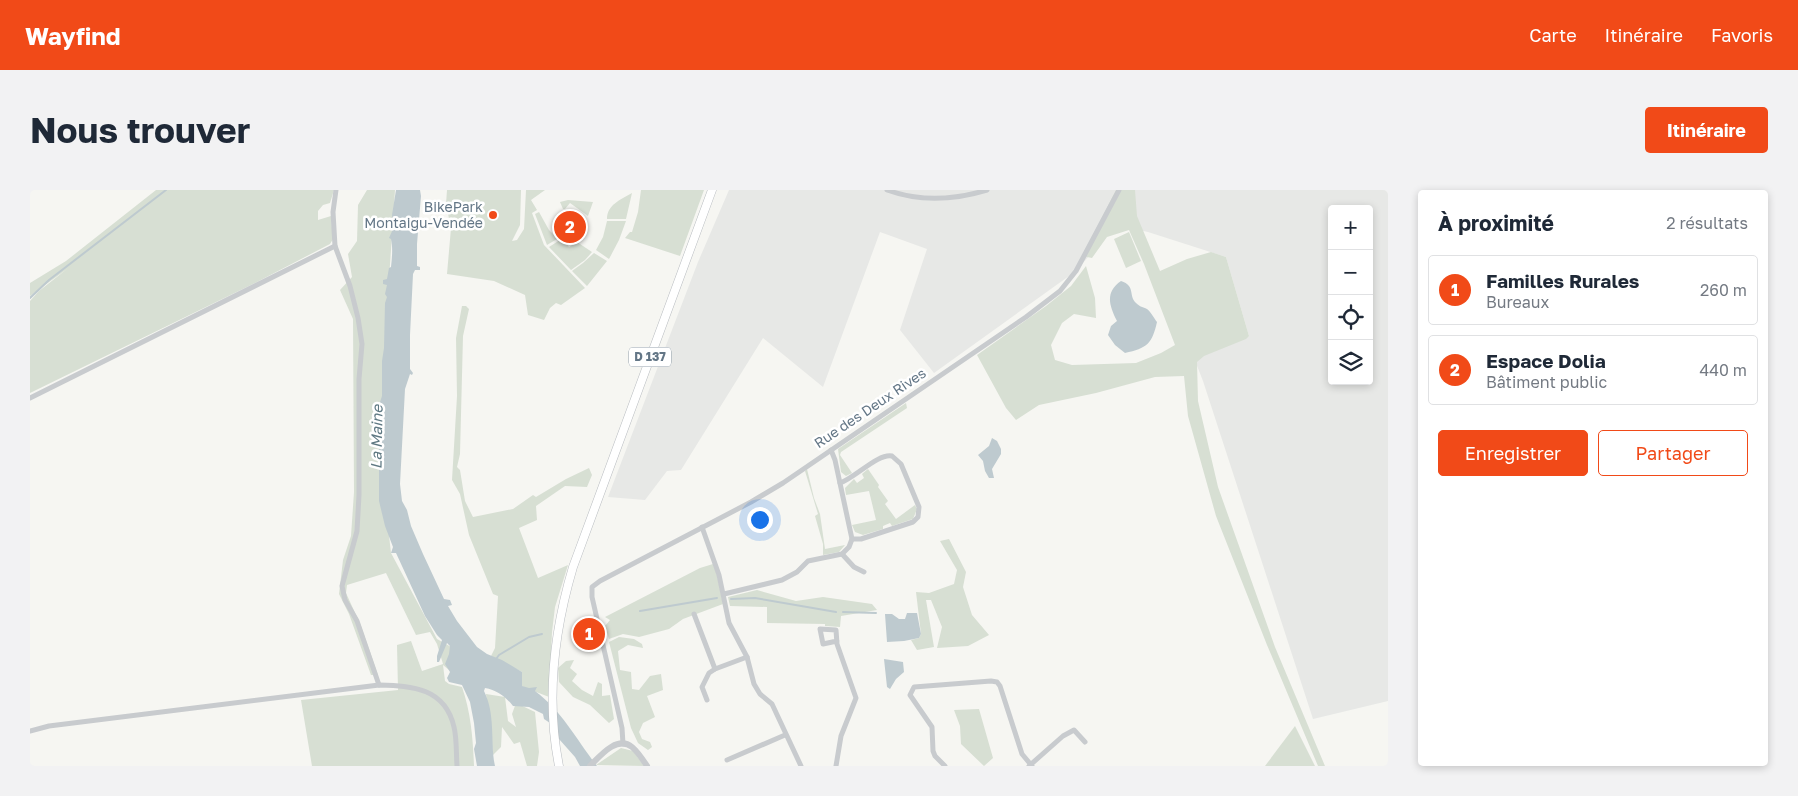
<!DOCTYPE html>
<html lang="fr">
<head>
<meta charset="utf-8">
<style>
  :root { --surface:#fff; --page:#f2f2f3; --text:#1f2937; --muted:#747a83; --line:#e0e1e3; --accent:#f14a18 }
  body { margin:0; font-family:"Golos Text",sans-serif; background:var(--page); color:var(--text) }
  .controls { position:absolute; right:15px; top:15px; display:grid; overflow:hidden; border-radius:5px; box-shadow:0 2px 8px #0003 }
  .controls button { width:45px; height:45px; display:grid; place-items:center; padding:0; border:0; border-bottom:1px solid var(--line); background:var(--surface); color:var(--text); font:25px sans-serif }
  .you { position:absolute; left:729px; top:329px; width:18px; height:18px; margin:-12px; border:4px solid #fff; border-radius:50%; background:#1a73e8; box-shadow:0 0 0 8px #1a73e833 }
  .badge { display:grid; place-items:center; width:32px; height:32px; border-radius:50%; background:var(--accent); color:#fff; font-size:16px; font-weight:700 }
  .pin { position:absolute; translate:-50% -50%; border:2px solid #fff; box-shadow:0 1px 5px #0006 }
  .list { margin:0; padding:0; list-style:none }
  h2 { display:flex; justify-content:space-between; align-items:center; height:65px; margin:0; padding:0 20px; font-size:21px }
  h2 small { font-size:16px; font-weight:400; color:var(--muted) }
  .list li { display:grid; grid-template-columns:32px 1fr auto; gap:15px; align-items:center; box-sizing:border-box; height:70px; margin:0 10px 10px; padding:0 10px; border:1px solid var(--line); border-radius:5px }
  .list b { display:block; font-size:19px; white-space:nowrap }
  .list p { margin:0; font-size:16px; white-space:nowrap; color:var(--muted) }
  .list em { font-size:16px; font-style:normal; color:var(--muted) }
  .actions { display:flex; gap:10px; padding:15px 20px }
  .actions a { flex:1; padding:11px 0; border:1px solid var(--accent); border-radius:5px; text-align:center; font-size:18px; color:var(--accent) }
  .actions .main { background:var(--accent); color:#fff }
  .icon { flex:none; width:28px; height:28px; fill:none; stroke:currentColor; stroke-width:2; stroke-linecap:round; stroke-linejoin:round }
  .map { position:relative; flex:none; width:1358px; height:576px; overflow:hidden; border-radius:5px }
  header { display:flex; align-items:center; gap:30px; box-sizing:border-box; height:70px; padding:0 25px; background:var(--accent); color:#fff }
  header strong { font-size:24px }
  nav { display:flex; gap:28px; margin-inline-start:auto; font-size:18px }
  .intro { display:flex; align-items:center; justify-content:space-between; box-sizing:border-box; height:120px; padding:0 30px }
  h1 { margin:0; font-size:35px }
  .button { padding:12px 22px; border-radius:5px; background:var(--accent); color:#fff; font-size:18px; font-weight:700 }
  main { display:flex; gap:30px; padding:0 30px }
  aside { flex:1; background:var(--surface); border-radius:5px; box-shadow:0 2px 8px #0003 }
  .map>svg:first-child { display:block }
  .built { fill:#e7e8e6; fill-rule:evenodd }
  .green { fill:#d7dfd3 }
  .water { fill:#becacf }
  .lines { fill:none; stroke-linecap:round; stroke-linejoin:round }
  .stream { stroke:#becacf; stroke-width:2 }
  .primary-casing { stroke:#b8bcc0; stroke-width:9 }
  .minor { stroke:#c8cbce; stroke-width:5 }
  .tertiary { stroke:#c8cbce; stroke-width:6 }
  .primary { stroke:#fff; stroke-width:8 }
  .poi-dot { fill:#f14a18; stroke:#fff; stroke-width:2 }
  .labels { text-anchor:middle; stroke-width:5; stroke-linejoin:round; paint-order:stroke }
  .shield { fill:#fff; stroke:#929faa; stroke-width:1 }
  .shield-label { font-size:12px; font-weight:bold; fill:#637686 }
  .poi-label { font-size:14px; fill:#637686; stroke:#fff; text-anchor:end }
  .street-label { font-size:14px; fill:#637686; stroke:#fff }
  .water-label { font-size:15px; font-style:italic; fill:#5f7983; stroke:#fff }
</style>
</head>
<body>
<header>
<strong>Wayfind</strong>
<nav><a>Carte</a><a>Itinéraire</a><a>Favoris</a></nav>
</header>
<div class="intro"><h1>Nous trouver</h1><a class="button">Itinéraire</a></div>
<main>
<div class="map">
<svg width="1358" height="576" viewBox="0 0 1358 576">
  <rect width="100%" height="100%" fill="#f6f6f2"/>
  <path class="built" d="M699 0H1358V511L1283 529 1173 191 1162 163 1219 146 1196 67 1118 42 1086 35 1046 81 904 183 870 140 897 59 850 42 793 197 733 148 651 280 637 281 615 310 578 307 668 72ZM1302 19H1339V191H1302Z"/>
  <g class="green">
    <polygon points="126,0 304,0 300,13 293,15 288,21 288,30 301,26 303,49 300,54 225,93 0,203 0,111 9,101 37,79 0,106 0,93 36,71"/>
    <path d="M337 0H365L355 149 354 301 361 363 407 449 423 458 424 484 413 475 415 491 419 494 432 497C441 523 443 549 444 576H282L271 510 368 500 367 455 381 451 392 481 413 474 407 454 400 442 386 445 356 383 317 395 316 403 331 436 348 485H341L319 424 309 404 313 370 321 346 324 302 323 129 310 100 322 87 318 64 327 51 328 15Z"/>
    <polygon points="417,0 491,0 490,35 482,51 487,50 494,39 496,0 515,0 501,10 507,20 502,23 514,55 555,98 531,115 526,113 520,118 514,130 498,125 495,105 464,91 417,84 421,38 416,14"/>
    <polygon points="611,0 674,0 650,66 595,48 600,42 602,42 608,22"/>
    <polygon points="1086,0 1105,0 1107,26 1130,81 1157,69 1181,62 1196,67 1219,146 1216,149 1174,166 1167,172 1168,211 1188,297 1245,457 1295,576 1288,576 1237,455 1186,326 1158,226 1154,186 1125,187 1066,203 1009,215 986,230 976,218 947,165 1016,116 1041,96 1056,76 1065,108 1066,128 1044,124 1032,133 1021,155 1025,170 1042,175 1106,173 1131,163 1145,155 1114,74 1099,40 1077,47 1062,68 1052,66"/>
    <path d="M602 3 596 29H577C577 15 590 10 602 3Z"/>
    <polygon points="538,10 563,12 558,26 540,13 535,19 533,19 530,12"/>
    <polygon points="509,22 519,40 524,45 530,42 532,46 517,55 505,24"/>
    <polygon points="577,31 596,31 589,50 579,69 566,60 573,47"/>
    <polygon points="1099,42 1111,71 1096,78 1084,49"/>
    <polygon points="533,48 539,57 547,52 562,62 555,70 541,80 519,57"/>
    <polygon points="564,63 577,71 557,96 542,81 553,73"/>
    <polygon points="432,116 436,116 439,119 433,146 430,264 427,277 430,280 435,311 443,327 483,319 503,305 506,307 536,289 559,278 562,285 557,297 535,296 506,316 507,330 489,338 508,388 538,375 525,417 522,442 519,507 491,496 492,482 461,466 465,458 468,406 463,404 439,345 430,304 422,290 427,206 426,148"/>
    <polygon points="876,213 877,218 811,262 810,265 822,283 816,286 811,282 808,259"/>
    <polygon points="777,279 784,308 790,324 795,359 815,355 809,362 793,365 793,354 785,326 788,324 775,281"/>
    <polygon points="838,279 849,295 848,297 858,311 855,314 866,329 885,315 887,319 883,329 862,336 860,333 853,336 853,339 833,345 825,342 822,335 846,330 839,301 816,305 815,298 824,289 827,293 834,288 832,284"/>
    <polygon points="919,349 936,382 933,397 942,425 959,445 938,456 907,458 912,437 901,410 896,410 904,457 887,460 881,450 889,448 891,444 886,402 899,403 924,394 927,380 910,351"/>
    <polygon points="683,374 687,385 693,414 653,429 639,439 609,447 593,444 579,449 575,436 580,430 575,427 670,378"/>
    <polygon points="727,400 766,411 793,407 842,414 847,420 811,426 810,437 795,436 795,434 737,433 737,417 700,416 698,407"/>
    <polygon points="589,447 604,449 612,454 613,458 598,455 588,461 590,480 601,482 602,499 609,500 620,486 631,484 633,500 617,506 625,527 613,533 609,542 612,549 620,552 622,557 618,560 608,553 601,538 579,452"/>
    <polygon points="544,470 540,478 547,484 542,491 552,500 563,506 568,492 572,494 572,506 580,505 584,529 579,533 560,515 543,507 529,492 528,478 536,471"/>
    <polygon points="456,504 475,507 478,531 486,537 482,524 486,513 505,522 509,562 507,576 497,576 490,552 484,554 472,537 471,557 463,565"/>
    <polygon points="949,519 963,568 954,576 931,554 930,536 924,520"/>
    <polygon points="1265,536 1285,576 1235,576"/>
    <polygon points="591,558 603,561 614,576 566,575"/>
  </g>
  <g class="water">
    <path d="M366 0H390L391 6 387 54V76L390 77V80H385L383 84 380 145V179L383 183 382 185 380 184 375 199 370 294 372 311 377 320 381 336 393 364 414 409 420 410 422 415 418 416 427 431 447 457 457 464 472 470 492 482V496L499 498 507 497 505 501C532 521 546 549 567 576H550L545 567 529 549 520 533 514 529 513 524 499 517 483 516C477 508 467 500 455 498L454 501C466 525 460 553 465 576H447L444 559 446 553 444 533 440 512 432 495 419 492 417 488 420 482 415 474 419 464 420 456 417 453 409 472H407V466L412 450 407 445 395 426 366 363H361L363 357 355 336 349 311V237L351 215 350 212 352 206V171L354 158 355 113 357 107 355 104 357 95 353 94V90L357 89 359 78 361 77C362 68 363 58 361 49L359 48 363 39 362 25Z"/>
    <path d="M1091 91C1106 96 1098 105 1106 113 1110 117 1113 117 1117 119 1121 122 1124 128 1127 132 1122 154 1117 158 1095 163L1085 155 1078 145 1081 136 1087 131C1079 115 1075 102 1091 91Z"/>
    <polygon points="962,248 967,251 971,259 971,264 962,279 964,288 959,288 955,281 953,271 948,265 959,256"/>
    <polygon points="877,423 887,423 891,444 889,448 874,451 857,452 855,424 862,424 869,429 875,429"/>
    <polygon points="854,469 873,472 874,482 866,489 860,499 857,497"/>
  </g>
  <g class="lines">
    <g class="stream">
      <polyline points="0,108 19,90 136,0"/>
      <polyline points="701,409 725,408 806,422"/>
      <polyline points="610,421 687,408"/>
      <polyline points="813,422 846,423"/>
      <polyline points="466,469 469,465 499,447 512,444"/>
    </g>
    <g class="primary-casing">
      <path id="primary" d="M529 576C516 510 524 441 543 377L682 0"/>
    </g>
    <g class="minor">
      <polyline points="306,0 303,22 305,56 320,96 328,128 332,154 329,189 329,305 327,341 312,396 315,410 327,431 349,495"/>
      <path d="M857 0C890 12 924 10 957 0"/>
      <polyline points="0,208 305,56"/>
      <path d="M810 293C825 288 848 263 862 266L871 274 889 317 888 327 883 332 831 349H822"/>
      <polyline points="672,337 689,385 699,433 717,467 724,494 730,504 742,514 771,576"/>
      <polyline points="812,364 824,377 834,382"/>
      <polyline points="694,404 752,390 767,382 778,371 812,364 819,357 822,349 805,270 801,260"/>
      <polyline points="664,424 685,479"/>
      <polyline points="677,510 672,497 679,483 685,479 717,467"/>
      <path d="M0 541 19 536 349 495C383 496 415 498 424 537 427 549 426 563 427 576"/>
      <polyline points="593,554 592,538 562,407 562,397 570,391 721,312 753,293 996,127 1030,101 1046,81 1089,0"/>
      <polyline points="697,570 755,545"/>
      <polyline points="806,576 811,546 826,508 807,454 806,440 790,439 793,454 807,451"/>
      <polyline points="915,576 905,566 903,561 902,537 880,505 884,497 961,491 967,492 970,496 992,564 1002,576"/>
      <polyline points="999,576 1033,546 1044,540 1055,552"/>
    </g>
    <path class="tertiary" d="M560 576C570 566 587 545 602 557 608 562 613 570 617 576"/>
    <use href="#primary" class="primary"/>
  </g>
  <circle class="poi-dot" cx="463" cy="25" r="5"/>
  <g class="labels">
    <rect class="shield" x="599" y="157.5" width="42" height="19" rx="4"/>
    <g class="shield-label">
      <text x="620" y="171">D 137</text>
    </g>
    <g class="poi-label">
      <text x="453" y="22">BikePark<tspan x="453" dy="16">Montaigu-Vendée</tspan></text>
    </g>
    <g class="street-label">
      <text transform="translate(840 218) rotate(-34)" y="5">Rue des Deux Rives</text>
    </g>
    <g class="water-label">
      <text transform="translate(347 247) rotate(-89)" y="5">La Maine</text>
    </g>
  </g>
</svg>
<div class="controls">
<button>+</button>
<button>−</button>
<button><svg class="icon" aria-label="locate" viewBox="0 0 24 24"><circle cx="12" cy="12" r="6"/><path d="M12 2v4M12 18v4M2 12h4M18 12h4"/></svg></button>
<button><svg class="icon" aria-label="layers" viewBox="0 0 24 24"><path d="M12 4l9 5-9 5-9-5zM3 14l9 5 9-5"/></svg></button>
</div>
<div class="you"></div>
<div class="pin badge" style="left:559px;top:444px">1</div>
<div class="pin badge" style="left:540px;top:37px">2</div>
</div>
<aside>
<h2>À proximité<small>2 résultats</small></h2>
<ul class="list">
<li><span class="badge">1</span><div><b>Familles Rurales</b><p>Bureaux</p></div><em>260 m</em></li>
<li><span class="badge">2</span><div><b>Espace Dolia</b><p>Bâtiment public</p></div><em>440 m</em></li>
</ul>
<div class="actions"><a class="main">Enregistrer</a><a>Partager</a></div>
</aside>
</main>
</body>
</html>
